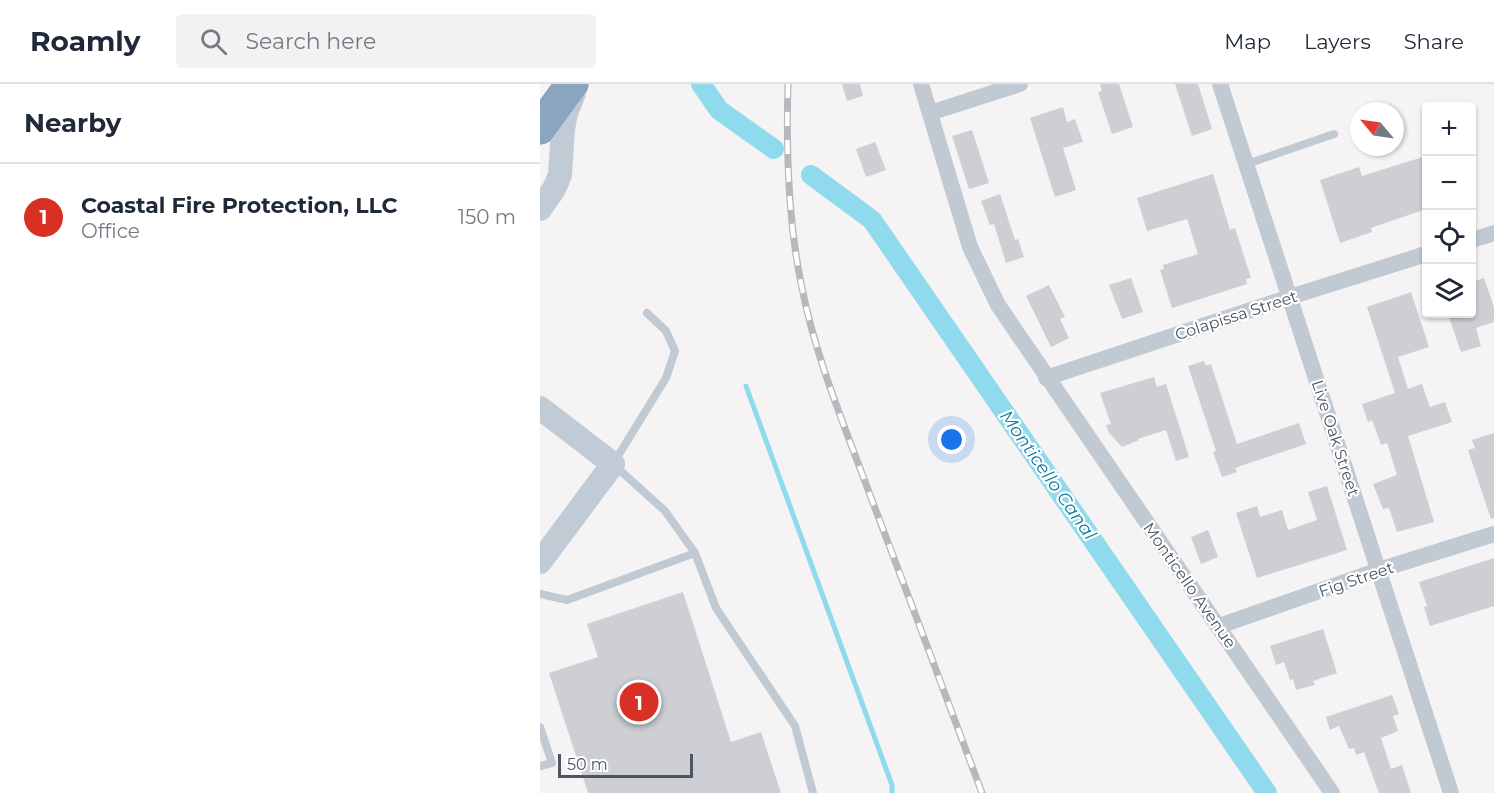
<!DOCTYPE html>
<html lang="en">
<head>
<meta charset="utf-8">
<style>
  :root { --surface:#fff; --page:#f2f2f3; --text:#1f2937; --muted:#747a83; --line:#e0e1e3; --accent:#d93025 }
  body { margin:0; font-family:Montserrat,sans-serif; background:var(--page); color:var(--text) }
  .controls { position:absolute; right:18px; top:18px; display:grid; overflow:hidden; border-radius:6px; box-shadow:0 2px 4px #0004 }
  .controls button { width:54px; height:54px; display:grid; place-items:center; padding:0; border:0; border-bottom:2px solid var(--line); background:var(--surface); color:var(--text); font:30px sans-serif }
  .compass { position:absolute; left:810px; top:18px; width:54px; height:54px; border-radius:50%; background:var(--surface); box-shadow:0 2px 4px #0004; rotate:299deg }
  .scale { position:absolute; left:18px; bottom:15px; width:135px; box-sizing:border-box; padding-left:6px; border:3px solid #4a5661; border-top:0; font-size:16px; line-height:21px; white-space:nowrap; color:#4a5661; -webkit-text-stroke:4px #fff; paint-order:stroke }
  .you { position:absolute; left:412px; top:356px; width:21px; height:21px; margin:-15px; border:4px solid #fff; border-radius:50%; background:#1a73e8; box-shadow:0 0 0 9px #1a73e833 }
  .badge { display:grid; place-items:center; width:39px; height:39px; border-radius:50%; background:var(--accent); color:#fff; font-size:20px; font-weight:700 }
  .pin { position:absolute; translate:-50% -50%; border:3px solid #fff; box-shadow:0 2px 6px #0006 }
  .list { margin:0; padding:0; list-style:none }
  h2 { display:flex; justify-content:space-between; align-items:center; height:78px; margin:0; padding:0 24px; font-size:26px }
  h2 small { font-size:20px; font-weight:400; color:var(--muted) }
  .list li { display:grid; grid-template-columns:39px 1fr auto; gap:18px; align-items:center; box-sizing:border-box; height:108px; padding:0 24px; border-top:2px solid var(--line) }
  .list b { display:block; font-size:22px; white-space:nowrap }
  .list p { margin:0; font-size:20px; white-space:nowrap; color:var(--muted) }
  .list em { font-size:20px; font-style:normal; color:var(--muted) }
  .icon { flex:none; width:33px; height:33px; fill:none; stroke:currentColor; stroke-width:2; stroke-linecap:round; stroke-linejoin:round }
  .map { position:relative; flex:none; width:954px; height:709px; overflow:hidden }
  header { display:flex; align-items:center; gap:36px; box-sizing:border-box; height:84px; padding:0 30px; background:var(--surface); border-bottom:2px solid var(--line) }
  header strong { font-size:28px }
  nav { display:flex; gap:33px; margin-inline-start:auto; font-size:21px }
  .search { width:420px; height:54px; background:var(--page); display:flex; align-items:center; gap:15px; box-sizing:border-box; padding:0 21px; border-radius:6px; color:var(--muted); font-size:22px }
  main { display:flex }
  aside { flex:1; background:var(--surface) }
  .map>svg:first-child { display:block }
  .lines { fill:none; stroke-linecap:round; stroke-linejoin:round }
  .stream { stroke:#90daee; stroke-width:5 }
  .canal { stroke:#90daee; stroke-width:20 }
  .building { fill:#cdcfd5 }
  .highway-casing { stroke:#7690ad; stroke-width:33 }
  .lane { stroke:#c1cad2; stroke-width:8 }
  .street { stroke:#c1cad2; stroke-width:16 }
  .secondary { stroke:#c1cbd6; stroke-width:24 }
  .highway { stroke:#8ba5c1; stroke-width:32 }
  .rail-casing { stroke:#b5b8bd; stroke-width:7 }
  .rail { stroke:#fff; stroke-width:4.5; stroke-dasharray:14; stroke-linecap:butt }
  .labels { text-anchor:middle; stroke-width:4.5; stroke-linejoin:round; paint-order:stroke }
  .street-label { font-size:16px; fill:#4a5661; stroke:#fff }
  .water-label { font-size:18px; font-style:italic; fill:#0c7c9b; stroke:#fff }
</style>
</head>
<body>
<header>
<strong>Roamly</strong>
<div class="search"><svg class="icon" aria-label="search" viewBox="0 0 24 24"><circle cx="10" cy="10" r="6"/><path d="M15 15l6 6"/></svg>Search here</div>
<nav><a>Map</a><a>Layers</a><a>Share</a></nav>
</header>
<main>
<aside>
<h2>Nearby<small></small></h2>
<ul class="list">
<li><span class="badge">1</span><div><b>Coastal Fire Protection, LLC</b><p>Office</p></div><em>150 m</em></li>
</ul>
</aside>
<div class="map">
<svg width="954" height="709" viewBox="0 0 954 709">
  <rect width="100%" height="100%" fill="#f5f3f3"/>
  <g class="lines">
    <polyline class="stream" points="206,302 352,701 352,709"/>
    <g class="canal">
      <polyline points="161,0 179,26 234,65"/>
      <polyline points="271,91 332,136 727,709"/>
    </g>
  </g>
  <g class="building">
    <polygon points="302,0 320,0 323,12 307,17"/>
    <polygon points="560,0 579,0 593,43 572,50 558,8 562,7"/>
    <polygon points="635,0 658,0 672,45 652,52"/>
    <polygon points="523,23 527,38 535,35 543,58 523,64 536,106 515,113 490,34"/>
    <polygon points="432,46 449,99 429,105 412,52"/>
    <polygon points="335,58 346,86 326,93 316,65"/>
    <polygon points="886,72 886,125 831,144 832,148 800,159 780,96 819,83 822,92"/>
    <polygon points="673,90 690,146 695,144 711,194 706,195 707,200 632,224 620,186 624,185 623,181 658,170 647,135 607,147 597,114"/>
    <polygon points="460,110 475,156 478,155 484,173 466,179 454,140 450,141 441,117"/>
    <polygon points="591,194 603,228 582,235 569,201"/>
    <polygon points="944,194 954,223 954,238 936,244 941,262 921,268 908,230 932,230 932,198"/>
    <polygon points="509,201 525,233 520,235 529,254 511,263 486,212"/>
    <polygon points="871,208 889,263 858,273 868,305 882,300 890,323 905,318 912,338 868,352 894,438 857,448 849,424 843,425 833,400 857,391 847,359 841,361 832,336 828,338 822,320 855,309 827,223"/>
    <polygon points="664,277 666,282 671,280 697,360 759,339 766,360 695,384 697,388 682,393 673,368 676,367 648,282"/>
    <polygon points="614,293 617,303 626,300 649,373 636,377 626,346 598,355 599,356 582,363 569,349 566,341 571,340 560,309"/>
    <polygon points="954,349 954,434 951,435 928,366 935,364 932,356"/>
    <polygon points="787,402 807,466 717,494 696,429 717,422 720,433 742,426 748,446 777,436 768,408"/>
    <polygon points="668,446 678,473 661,480 651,453"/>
    <polygon points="954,474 954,522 890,542 884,523 887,522 879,498"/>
    <polygon points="143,508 191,658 221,648 241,709 48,709 9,589 58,573 47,540"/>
    <polygon points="783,545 797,589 773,597 775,601 756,606 753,595 750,596 744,578 736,581 730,562"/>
    <polygon points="852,611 859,630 853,632 858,647 841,654 851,685 862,681 871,709 839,709 824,668 816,671 814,664 809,665 799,642 790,646 786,633"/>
  </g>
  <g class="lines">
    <g class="highway-casing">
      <polyline id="highway" points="0,44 32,0"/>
    </g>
    <g class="lane">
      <polyline points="707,80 794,50"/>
      <polyline points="155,469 176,524 255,642 273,709"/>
      <polyline points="0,510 27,516 155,469 125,427 73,380 126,294 135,267 126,247 107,229"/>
      <polyline points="0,643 12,679 0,682"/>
    </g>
    <g class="street">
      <polyline points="381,0 430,163 458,221 792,709"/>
      <polyline points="680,0 911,709"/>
      <polyline points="390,29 480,0"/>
      <polyline points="932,156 954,149"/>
      <polyline points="506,294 750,213 886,170"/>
      <polyline points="679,542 839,486 954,450"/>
    </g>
    <g class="secondary">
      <polyline points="0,125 14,105 20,91 23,45 26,29 34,9"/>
      <polyline points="0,324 73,380 0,478"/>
    </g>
    <use href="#highway" class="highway"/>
    <g class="rail-casing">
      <path id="rail" d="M248 0C246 67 248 138 262 204 276 275 305 343 330 411 368 510 405 610 442 709"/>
    </g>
    <use href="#rail" class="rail"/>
  </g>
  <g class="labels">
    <g class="street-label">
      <text transform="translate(696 231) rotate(-18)" y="6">Colapissa Street</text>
      <text transform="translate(796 354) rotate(72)" y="6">Live Oak Street</text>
      <text transform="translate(816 495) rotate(-19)" y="6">Fig Street</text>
      <text transform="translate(650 501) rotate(55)" y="6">Monticello Avenue</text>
    </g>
    <g class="water-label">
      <text transform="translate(508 391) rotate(55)" y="6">Monticello Canal</text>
    </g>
  </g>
</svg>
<div class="controls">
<button>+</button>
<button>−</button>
<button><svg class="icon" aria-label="locate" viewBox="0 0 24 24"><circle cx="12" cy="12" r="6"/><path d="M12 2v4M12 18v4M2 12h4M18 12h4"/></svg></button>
<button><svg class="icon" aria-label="layers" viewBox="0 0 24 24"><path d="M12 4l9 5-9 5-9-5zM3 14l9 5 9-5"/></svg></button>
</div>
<svg class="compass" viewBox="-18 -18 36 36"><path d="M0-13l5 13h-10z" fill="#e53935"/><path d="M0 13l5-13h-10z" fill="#747a83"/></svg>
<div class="scale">50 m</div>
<div class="you"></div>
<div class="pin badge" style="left:99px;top:618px">1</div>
</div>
</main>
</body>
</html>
